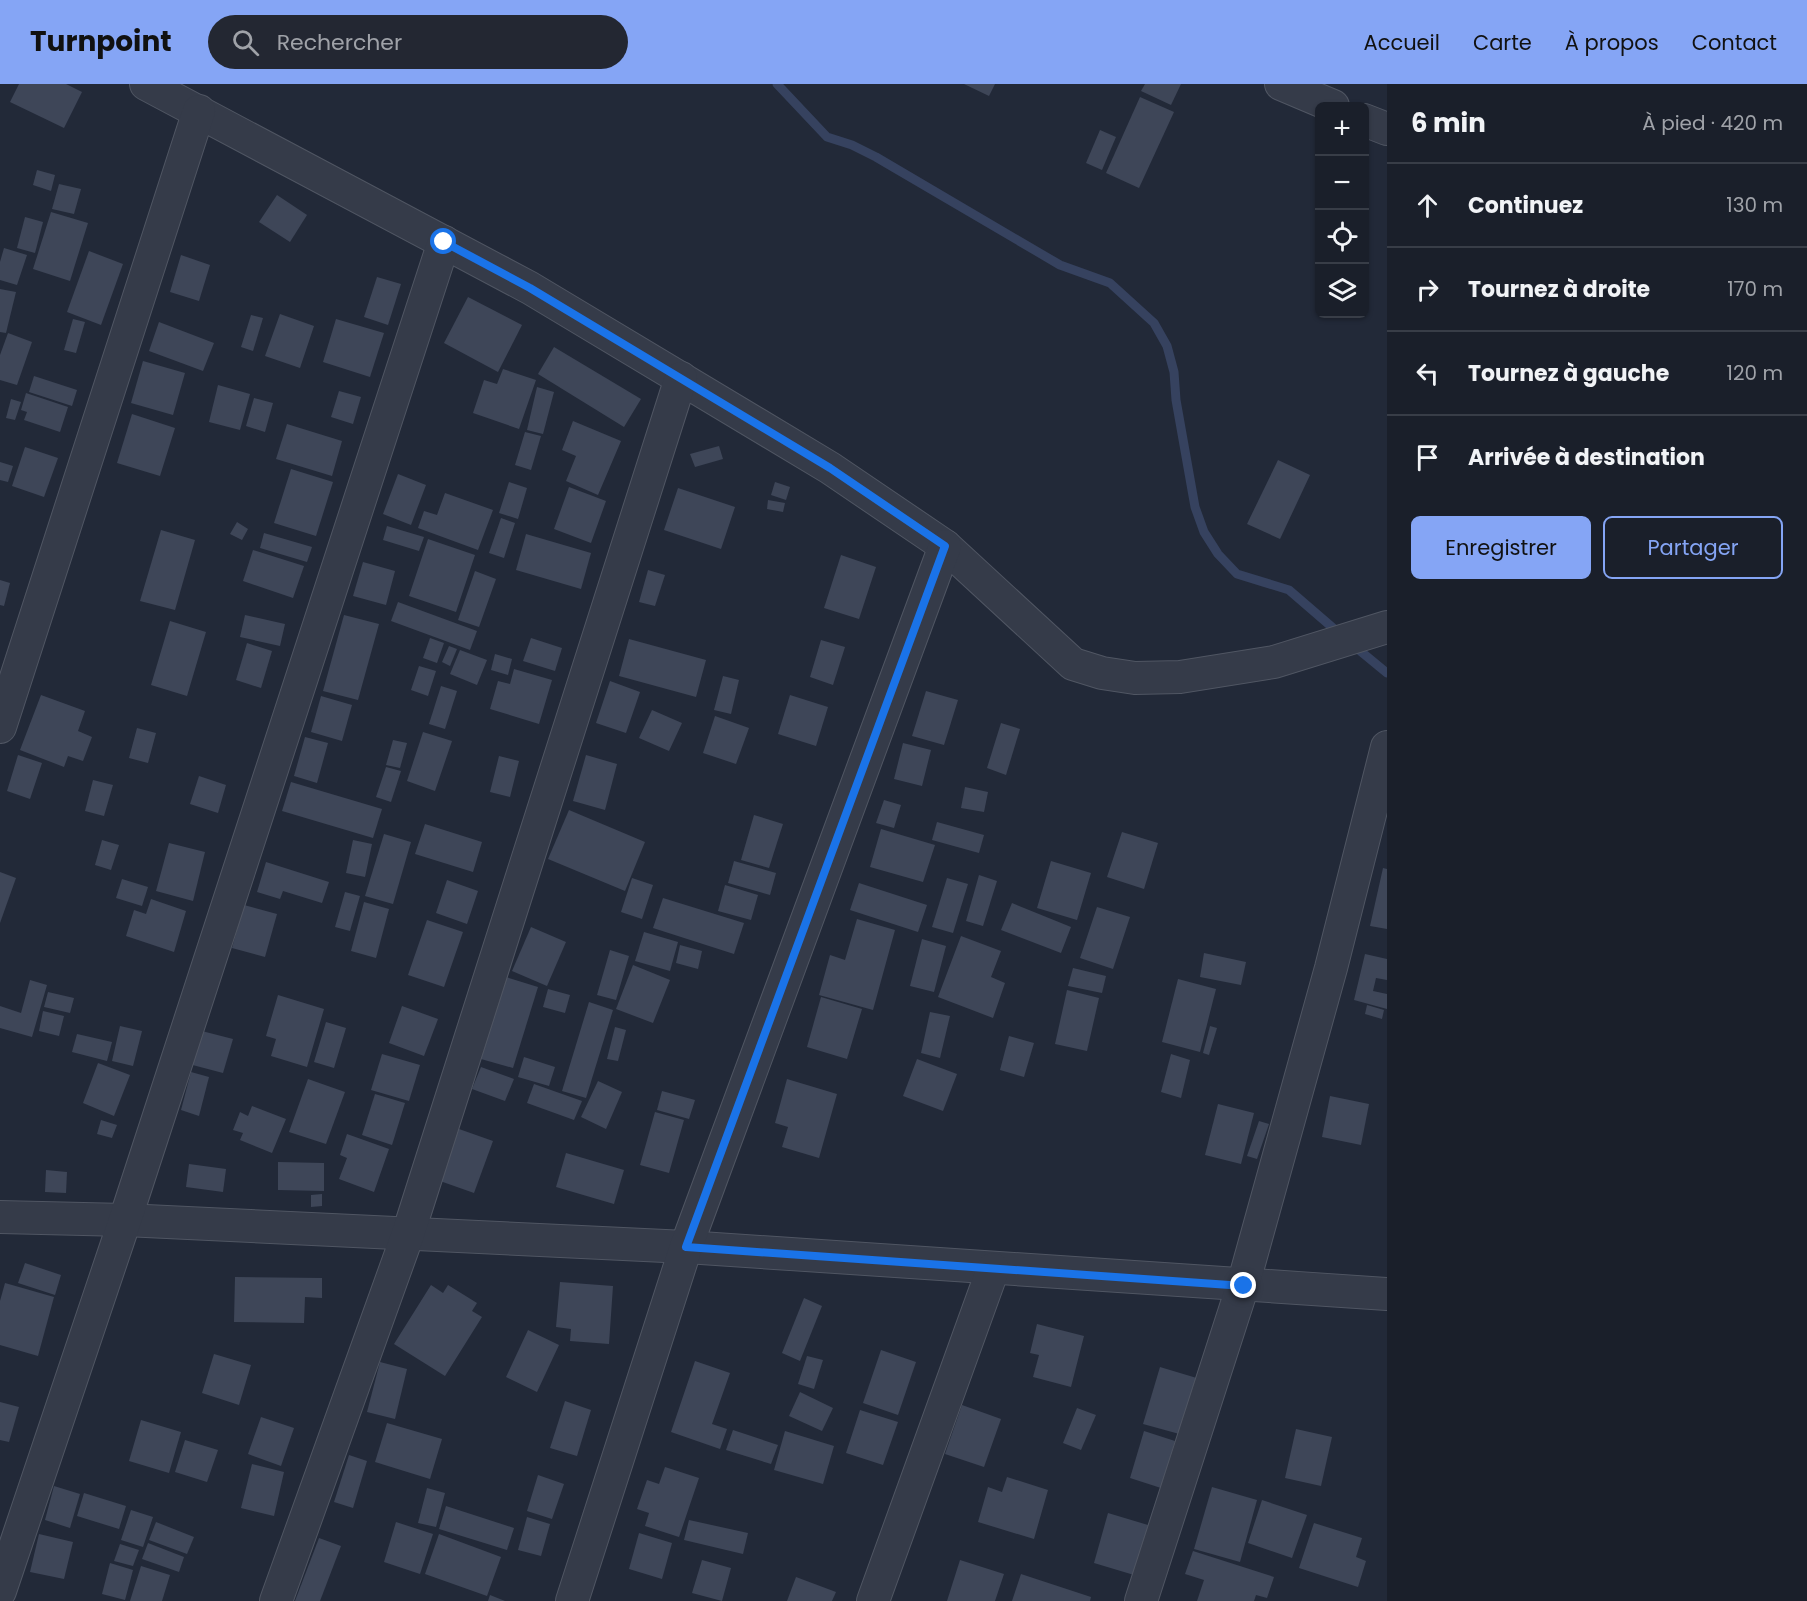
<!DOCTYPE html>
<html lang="fr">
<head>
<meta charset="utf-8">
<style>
  :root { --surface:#1a1f2a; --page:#232732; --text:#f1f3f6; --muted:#9fa2a8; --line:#383d47; --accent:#85a5f5 }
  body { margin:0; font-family:Poppins,sans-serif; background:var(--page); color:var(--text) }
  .controls { position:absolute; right:18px; top:18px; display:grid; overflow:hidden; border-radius:9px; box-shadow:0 2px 4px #0004 }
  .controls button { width:54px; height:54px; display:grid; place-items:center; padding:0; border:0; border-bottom:2px solid var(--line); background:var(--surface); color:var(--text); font:30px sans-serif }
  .stop { position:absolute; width:18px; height:18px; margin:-14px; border:4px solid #1a73e8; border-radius:50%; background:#fff }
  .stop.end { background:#1a73e8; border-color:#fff; box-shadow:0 2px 6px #0008 }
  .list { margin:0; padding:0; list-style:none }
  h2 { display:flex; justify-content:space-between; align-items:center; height:78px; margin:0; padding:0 24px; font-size:26px }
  h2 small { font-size:20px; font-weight:400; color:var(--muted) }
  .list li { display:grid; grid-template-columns:39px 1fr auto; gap:18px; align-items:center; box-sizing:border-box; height:84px; padding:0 24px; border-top:2px solid var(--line) }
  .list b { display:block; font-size:22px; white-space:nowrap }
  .list em { font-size:20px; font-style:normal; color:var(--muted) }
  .actions { display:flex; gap:12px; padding:18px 24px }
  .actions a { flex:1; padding:14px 0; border:2px solid var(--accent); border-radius:9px; text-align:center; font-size:21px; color:var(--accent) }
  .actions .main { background:var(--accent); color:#111 }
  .icon { flex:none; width:33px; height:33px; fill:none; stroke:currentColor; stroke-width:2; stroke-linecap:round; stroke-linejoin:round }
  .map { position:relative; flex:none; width:1387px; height:1517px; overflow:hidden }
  header { display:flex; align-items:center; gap:36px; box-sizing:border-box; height:84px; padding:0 30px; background:var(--accent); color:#111 }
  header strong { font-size:28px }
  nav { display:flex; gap:33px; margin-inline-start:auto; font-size:21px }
  .search { width:420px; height:54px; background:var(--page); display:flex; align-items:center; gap:15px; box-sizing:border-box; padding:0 21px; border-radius:33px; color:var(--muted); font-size:22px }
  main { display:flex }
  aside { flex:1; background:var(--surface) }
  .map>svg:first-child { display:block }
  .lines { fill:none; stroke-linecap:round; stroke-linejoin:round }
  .stream { stroke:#36425f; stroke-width:9 }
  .building { fill:#3e4658 }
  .minor-casing { stroke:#505663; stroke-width:34 }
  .minor { stroke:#353b49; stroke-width:32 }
  .route { stroke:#1a73e8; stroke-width:8 }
</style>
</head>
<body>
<header>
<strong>Turnpoint</strong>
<div class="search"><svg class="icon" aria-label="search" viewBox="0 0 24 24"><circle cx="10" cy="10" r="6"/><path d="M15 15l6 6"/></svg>Rechercher</div>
<nav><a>Accueil</a><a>Carte</a><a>À propos</a><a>Contact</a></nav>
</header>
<main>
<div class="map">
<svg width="1387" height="1517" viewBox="0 0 1387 1517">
  <rect width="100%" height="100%" fill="#222938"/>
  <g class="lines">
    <g class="stream">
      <polyline points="777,0 827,53 852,61 876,73 1060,181 1110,199 1154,239 1167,262 1174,288 1176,316 1195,423 1204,448 1218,470 1237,490 1289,506 1340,550"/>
      <polyline points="1353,561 1387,589"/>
    </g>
  </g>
  <g class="building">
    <polygon points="19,0 66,0 82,8 64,44 10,18"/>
    <polygon points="964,0 995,0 989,12"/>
    <polygon points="1145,0 1181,0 1171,21 1141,7"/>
    <polygon points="1140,13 1174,28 1139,104 1106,89"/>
    <polygon points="1100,46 1116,53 1102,86 1086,79"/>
    <polygon points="37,86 55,91 51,107 33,101"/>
    <polygon points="59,100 81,105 74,130 52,125"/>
    <polygon points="277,111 307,131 290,158 259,138"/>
    <polygon points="51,128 88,139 70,197 33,185"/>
    <polygon points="25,133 43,138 35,169 17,164"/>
    <polygon points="4,164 27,171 17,201 0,196 0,178"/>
    <polygon points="89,167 123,180 101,241 67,228"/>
    <polygon points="181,171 210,181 199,217 170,208"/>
    <polygon points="377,193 401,200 388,241 364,233"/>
    <polygon points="0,205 16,208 6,249 0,248"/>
    <polygon points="468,213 522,241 498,288 444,259"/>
    <polygon points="280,230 314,242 300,284 265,272"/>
    <polygon points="251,231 263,234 253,267 241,263"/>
    <polygon points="73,235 85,238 76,269 64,266"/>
    <polygon points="336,235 384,249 370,293 323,278"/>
    <polygon points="159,238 214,259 203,287 149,267"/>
    <polygon points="8,249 32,258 17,301 0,296 0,271"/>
    <polygon points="554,263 641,315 624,343 538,290"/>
    <polygon points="143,277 185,289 173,331 131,319"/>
    <polygon points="503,285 536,296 519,345 473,329 484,296 497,300"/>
    <polygon points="34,292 77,306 72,322 29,308"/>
    <polygon points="218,301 250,310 240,346 209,338"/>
    <polygon points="537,303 554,308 543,350 527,346"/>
    <polygon points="339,307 361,313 353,340 331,333"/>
    <polygon points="26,309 68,323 60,348 24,336 27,328 21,326"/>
    <polygon points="254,314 273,319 265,348 246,342"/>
    <polygon points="11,315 21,318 15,336 6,334"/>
    <polygon points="132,330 175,344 160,392 117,379"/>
    <polygon points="573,337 621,357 598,411 566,397 576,372 562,366"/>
    <polygon points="287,340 342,357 332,392 276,375"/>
    <polygon points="525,348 541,352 531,386 515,381"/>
    <polygon points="719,362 723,375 695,383 690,370"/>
    <polygon points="25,363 58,374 44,413 12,402"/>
    <polygon points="1278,376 1310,391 1280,455 1247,440"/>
    <polygon points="0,378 13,382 8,398 0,396"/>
    <polygon points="291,385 333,398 316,452 274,439"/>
    <polygon points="398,390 426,401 411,441 383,430"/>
    <polygon points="509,398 527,404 518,435 499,429"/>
    <polygon points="775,398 790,403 786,416 771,411"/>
    <polygon points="569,403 606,417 591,459 554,445"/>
    <polygon points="678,404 735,423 721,465 664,446"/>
    <polygon points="445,409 493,426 478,466 418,444 424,427 437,431"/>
    <polygon points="768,416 785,419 783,428 767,425"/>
    <polygon points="501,434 515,439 504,474 489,469"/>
    <polygon points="237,438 248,445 242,456 230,450"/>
    <polygon points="387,442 424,453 419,467 383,456"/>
    <polygon points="161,446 195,456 175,526 140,517"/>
    <polygon points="264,449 312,463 307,478 260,464"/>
    <polygon points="526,450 591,469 581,505 516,486"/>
    <polygon points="428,455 475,471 456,528 409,512"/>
    <polygon points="253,466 304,482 293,514 243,497"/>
    <polygon points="841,471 876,483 859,535 824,524"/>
    <polygon points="363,478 395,487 386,521 353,512"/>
    <polygon points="648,486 665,491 655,522 639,518"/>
    <polygon points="475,487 496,495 479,543 458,536"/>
    <polygon points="0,496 10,499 4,522 0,521"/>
    <polygon points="398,518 477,547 470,566 391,537"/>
    <polygon points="245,531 285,540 280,562 240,553"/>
    <polygon points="344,531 379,540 358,616 323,607"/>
    <polygon points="170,537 206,548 187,612 151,601"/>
    <polygon points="430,554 444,559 437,579 423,574"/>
    <polygon points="531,554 562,564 555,587 523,577"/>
    <polygon points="629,555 706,576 696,613 619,592"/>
    <polygon points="821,556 845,563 833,601 810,593"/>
    <polygon points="247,559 272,567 261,604 236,596"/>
    <polygon points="449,562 457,565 450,582 442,578"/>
    <polygon points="460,566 487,576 477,601 450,590"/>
    <polygon points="495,570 512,575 508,591 491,586"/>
    <polygon points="419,582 436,587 428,612 411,606"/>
    <polygon points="514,585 552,596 539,640 490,625 498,597 510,600"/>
    <polygon points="723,592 739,596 731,630 714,626"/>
    <polygon points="610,597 640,608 626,649 596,639"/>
    <polygon points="441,602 457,607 445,645 429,640"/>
    <polygon points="926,607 958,616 944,661 912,652"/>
    <polygon points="41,611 85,627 78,647 92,653 83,677 68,672 64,683 20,666"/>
    <polygon points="790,611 828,623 816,662 778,650"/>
    <polygon points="321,612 352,621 342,657 311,648"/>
    <polygon points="652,626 682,639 669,667 639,654"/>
    <polygon points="715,632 749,644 736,680 703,669"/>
    <polygon points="1001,639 1020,645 1006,691 987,684"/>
    <polygon points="137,644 156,649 148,679 129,674"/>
    <polygon points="423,648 452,657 435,707 407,697"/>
    <polygon points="305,653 328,659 317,699 294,692"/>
    <polygon points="393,656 407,659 400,684 386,681"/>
    <polygon points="903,659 931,666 922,702 894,695"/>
    <polygon points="18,671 42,679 30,715 7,707"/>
    <polygon points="586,671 617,680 605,726 573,717"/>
    <polygon points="499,672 519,677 510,713 490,708"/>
    <polygon points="386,683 401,687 391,718 376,713"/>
    <polygon points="199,692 226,701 218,729 190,720"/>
    <polygon points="93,696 113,701 104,732 85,727"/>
    <polygon points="291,698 382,725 373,754 282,727"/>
    <polygon points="965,703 988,708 984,728 961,724"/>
    <polygon points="884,716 901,721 894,744 876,739"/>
    <polygon points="569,726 645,758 625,807 548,775"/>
    <polygon points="754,731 783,740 769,784 741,776"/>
    <polygon points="937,738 984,751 979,769 932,756"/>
    <polygon points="425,740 482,758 473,788 415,770"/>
    <polygon points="881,745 935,761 923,798 870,783"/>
    <polygon points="1122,748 1158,759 1144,805 1107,793"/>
    <polygon points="384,750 411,758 393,820 365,812"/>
    <polygon points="102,756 119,761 111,786 95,781"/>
    <polygon points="353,756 372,760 365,793 346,789"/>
    <polygon points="169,759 205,768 193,817 156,807"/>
    <polygon points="734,777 776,789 770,811 728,799"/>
    <polygon points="1051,777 1091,789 1077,836 1037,824"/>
    <polygon points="266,778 329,798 322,819 283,807 280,815 257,808"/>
    <polygon points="1383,784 1387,785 1387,845 1370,842"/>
    <polygon points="0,788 16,794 0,839"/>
    <polygon points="979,791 997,797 983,842 966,837"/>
    <polygon points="632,794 653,801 642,835 621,828"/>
    <polygon points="947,794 968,800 953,849 932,843"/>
    <polygon points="122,795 148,803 142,822 116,814"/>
    <polygon points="447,796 478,807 467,840 436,829"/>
    <polygon points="859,799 927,821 918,848 850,826"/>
    <polygon points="725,801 758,811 751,836 718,827"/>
    <polygon points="345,808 360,812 350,847 335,843"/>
    <polygon points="663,814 744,839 734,870 653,844"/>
    <polygon points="151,815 186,827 174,868 126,852 134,826 146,830"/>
    <polygon points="364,818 389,825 376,874 351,867"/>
    <polygon points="1012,819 1071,843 1061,869 1001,846"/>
    <polygon points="244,821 277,830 265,873 232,864"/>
    <polygon points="1097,823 1130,833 1113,885 1080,874"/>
    <polygon points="857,835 895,846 873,926 819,911 830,871 845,876"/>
    <polygon points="427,836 463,848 444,903 408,891"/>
    <polygon points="531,843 566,858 547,902 512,887"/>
    <polygon points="644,848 678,858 670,887 635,877"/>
    <polygon points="961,852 1001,867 991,893 1005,899 993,934 938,913"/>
    <polygon points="922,855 946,862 934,908 910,902"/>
    <polygon points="680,861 702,867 698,885 676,879"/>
    <polygon points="610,866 629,872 616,916 597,911"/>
    <polygon points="1204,869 1246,878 1241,901 1200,893"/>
    <polygon points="1365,870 1387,875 1387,896 1376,894 1373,907 1387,910 1387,925 1354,916"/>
    <polygon points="633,881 670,896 653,939 616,925"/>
    <polygon points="1073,884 1106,892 1102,909 1068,902"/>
    <polygon points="506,893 538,903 513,984 481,975"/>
    <polygon points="1178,895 1216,905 1200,968 1162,958"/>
    <polygon points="30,896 47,901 32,953 0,944 0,922 21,929"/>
    <polygon points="548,905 570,911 565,929 543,923"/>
    <polygon points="1067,906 1099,914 1087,967 1055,960"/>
    <polygon points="48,908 74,914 70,929 44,923"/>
    <polygon points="278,911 324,925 307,983 271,972 276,955 266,952"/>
    <polygon points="821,913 862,925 847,975 807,963"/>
    <polygon points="589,918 613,926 586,1014 562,1007"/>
    <polygon points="1367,921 1384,926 1382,935 1365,930"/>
    <polygon points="402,922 438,935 424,972 389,959"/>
    <polygon points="43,927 64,932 59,952 39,947"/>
    <polygon points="930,928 950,932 940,974 921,969"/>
    <polygon points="326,938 346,944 334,984 314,978"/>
    <polygon points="120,942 142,947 133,982 112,977"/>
    <polygon points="1210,942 1217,944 1209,971 1203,969"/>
    <polygon points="615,943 626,946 618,977 607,975"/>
    <polygon points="194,945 233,955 223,989 185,979"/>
    <polygon points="77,950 112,958 107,977 72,968"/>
    <polygon points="1009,952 1034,959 1024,993 1000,986"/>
    <polygon points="382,970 420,981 409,1017 371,1006"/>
    <polygon points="1171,970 1190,976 1181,1014 1161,1008"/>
    <polygon points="524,973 555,983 549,1002 518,993"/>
    <polygon points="917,975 957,990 943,1027 903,1012"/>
    <polygon points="98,979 130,991 114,1032 83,1019"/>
    <polygon points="481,983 514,995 505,1017 472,1005"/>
    <polygon points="191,988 209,993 199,1032 181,1026"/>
    <polygon points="308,995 345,1008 326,1060 289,1048"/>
    <polygon points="787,995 837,1010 819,1074 782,1063 788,1043 775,1039"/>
    <polygon points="598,997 622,1008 606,1045 581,1033"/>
    <polygon points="534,1000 582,1017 574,1036 527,1019"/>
    <polygon points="662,1007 695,1016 689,1035 657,1026"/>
    <polygon points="375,1010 405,1019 392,1061 362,1051"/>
    <polygon points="1330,1012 1369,1020 1361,1061 1322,1053"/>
    <polygon points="1218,1020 1254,1029 1241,1080 1205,1071"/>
    <polygon points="252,1022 286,1035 272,1069 240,1056 243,1049 233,1046 240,1028 248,1032"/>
    <polygon points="655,1028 684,1036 669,1089 640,1081"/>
    <polygon points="101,1036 117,1041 112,1054 97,1050"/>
    <polygon points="1259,1037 1269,1040 1257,1075 1247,1072"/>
    <polygon points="459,1045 493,1057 474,1109 440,1097"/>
    <polygon points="347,1050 389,1065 374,1108 339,1095 347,1074 340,1071"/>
    <polygon points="566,1069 624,1086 614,1120 556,1103"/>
    <polygon points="278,1078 324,1079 324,1107 278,1106"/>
    <polygon points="189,1080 226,1085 223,1108 186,1103"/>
    <polygon points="46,1086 67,1088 66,1109 45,1108"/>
    <polygon points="322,1110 322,1122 311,1123 311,1111"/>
    <polygon points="25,1179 61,1191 55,1211 18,1199"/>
    <polygon points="235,1193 322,1194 322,1214 305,1213 304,1239 234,1238"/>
    <polygon points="560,1198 613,1202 609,1260 570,1257 571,1245 556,1243"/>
    <polygon points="5,1199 54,1213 38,1272 0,1261 0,1217"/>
    <polygon points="431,1201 443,1209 448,1201 477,1219 472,1227 482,1233 445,1292 394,1260"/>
    <polygon points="804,1214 822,1222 800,1277 782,1269"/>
    <polygon points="1037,1240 1084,1252 1071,1303 1033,1293 1039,1271 1030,1269"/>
    <polygon points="528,1246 559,1261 537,1308 506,1293"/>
    <polygon points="881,1266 916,1278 898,1331 863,1319"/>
    <polygon points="214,1270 251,1281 239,1321 202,1309"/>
    <polygon points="807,1272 823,1276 814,1305 798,1300"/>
    <polygon points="695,1277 730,1289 712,1340 727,1345 720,1365 671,1348"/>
    <polygon points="380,1278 407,1285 395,1335 367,1328"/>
    <polygon points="1160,1283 1200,1295 1183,1351 1143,1340"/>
    <polygon points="800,1308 833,1324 822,1347 789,1332"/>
    <polygon points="565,1317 591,1326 577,1372 550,1364"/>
    <polygon points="0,1318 19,1323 9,1358 0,1356"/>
    <polygon points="962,1321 1001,1335 984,1383 945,1370"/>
    <polygon points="1077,1324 1096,1331 1081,1366 1063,1359"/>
    <polygon points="860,1326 898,1338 883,1381 846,1369"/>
    <polygon points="261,1333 294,1344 281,1382 248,1370"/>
    <polygon points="141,1336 181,1348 169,1389 129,1377"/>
    <polygon points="387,1339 442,1355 430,1395 375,1378"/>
    <polygon points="1296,1345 1332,1353 1321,1402 1285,1394"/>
    <polygon points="733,1346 778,1361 771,1380 726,1366"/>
    <polygon points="785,1347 834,1362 823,1400 774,1386"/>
    <polygon points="1144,1347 1175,1357 1161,1404 1130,1394"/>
    <polygon points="185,1356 218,1366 207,1398 175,1388"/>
    <polygon points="349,1371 367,1377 353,1424 334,1418"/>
    <polygon points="252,1380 284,1388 274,1432 241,1424"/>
    <polygon points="665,1383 699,1394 679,1453 645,1442 649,1429 637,1425 647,1396 659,1400"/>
    <polygon points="538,1391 564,1400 552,1435 527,1427"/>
    <polygon points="1007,1393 1048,1406 1034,1455 978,1438 988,1403 1002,1408"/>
    <polygon points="54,1402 80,1410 70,1444 45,1436"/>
    <polygon points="1212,1403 1257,1416 1240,1478 1194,1465"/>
    <polygon points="427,1404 445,1409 436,1443 418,1439"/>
    <polygon points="84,1409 126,1422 119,1445 77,1432"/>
    <polygon points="1262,1416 1307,1431 1292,1474 1248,1459"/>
    <polygon points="446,1422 514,1444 507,1466 439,1445"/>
    <polygon points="131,1426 153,1433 143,1463 121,1456"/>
    <polygon points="1108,1429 1148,1441 1134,1491 1094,1479"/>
    <polygon points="527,1433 550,1440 541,1472 518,1466"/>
    <polygon points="689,1436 748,1449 743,1470 684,1456"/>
    <polygon points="156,1438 194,1453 187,1470 149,1456"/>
    <polygon points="396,1438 433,1450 420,1490 384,1478"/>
    <polygon points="1314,1439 1362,1454 1356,1473 1366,1477 1358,1503 1299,1484"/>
    <polygon points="639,1449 672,1459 662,1495 629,1485"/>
    <polygon points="39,1450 73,1458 64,1495 30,1488"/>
    <polygon points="439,1450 501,1473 487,1512 425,1490"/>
    <polygon points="319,1454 341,1462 320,1517 295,1517"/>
    <polygon points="148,1459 184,1473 179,1488 142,1475"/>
    <polygon points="120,1460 139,1466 133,1482 114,1477"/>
    <polygon points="1193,1467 1274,1493 1267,1514 1256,1511 1254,1517 1197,1517 1204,1496 1185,1490"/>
    <polygon points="702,1476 731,1484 722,1517 692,1509"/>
    <polygon points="960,1476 1004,1490 995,1517 947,1517"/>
    <polygon points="110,1479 133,1486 125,1516 102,1510"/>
    <polygon points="141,1482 170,1491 162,1517 130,1517"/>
    <polygon points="1021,1490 1091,1513 1090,1517 1012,1517"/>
    <polygon points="796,1493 836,1508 832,1517 787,1517"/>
    <polygon points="490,1511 505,1517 488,1517"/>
  </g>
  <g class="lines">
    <g class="minor-casing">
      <g id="minor">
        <polyline points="146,0 530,204 830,384 945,462 1073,580 1102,589 1135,594 1180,593 1274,578 1387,543"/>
        <polyline points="1281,0 1333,22"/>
        <polyline points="1364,36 1387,45"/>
        <polyline points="0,643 199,27"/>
        <polyline points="0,1133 125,1136 686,1163 1387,1210"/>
        <polyline points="0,1507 125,1136 444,158"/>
        <polyline points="276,1517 408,1150 681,294"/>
        <polyline points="572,1517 686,1163 945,462"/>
        <polyline points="873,1517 993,1185"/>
        <polyline points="1141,1517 1243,1201 1331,884 1387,663"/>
      </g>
    </g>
    <use href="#minor" class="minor"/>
  </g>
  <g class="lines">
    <polyline class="route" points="444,158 530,204 830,384 945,462 686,1163 1244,1202"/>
  </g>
</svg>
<div class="controls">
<button>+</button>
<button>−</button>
<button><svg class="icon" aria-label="locate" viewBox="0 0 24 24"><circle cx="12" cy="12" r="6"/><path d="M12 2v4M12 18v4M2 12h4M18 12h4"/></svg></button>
<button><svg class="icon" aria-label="layers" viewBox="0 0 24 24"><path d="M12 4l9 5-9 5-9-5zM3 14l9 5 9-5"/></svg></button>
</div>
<div class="stop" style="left:444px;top:158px"></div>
<div class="stop end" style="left:1244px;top:1202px"></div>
</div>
<aside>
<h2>6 min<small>À pied · 420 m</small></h2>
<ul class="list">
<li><svg class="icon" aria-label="ahead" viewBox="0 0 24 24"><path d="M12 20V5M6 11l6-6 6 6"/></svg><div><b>Continuez</b></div><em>130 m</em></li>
<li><svg class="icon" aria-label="right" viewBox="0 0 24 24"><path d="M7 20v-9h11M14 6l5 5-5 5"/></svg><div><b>Tournez à droite</b></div><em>170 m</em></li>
<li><svg class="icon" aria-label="left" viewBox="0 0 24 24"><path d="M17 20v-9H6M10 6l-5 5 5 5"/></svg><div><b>Tournez à gauche</b></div><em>120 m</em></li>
<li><svg class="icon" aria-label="arrive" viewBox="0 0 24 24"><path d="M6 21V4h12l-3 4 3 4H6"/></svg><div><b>Arrivée à destination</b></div></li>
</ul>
<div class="actions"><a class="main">Enregistrer</a><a>Partager</a></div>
</aside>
</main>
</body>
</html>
